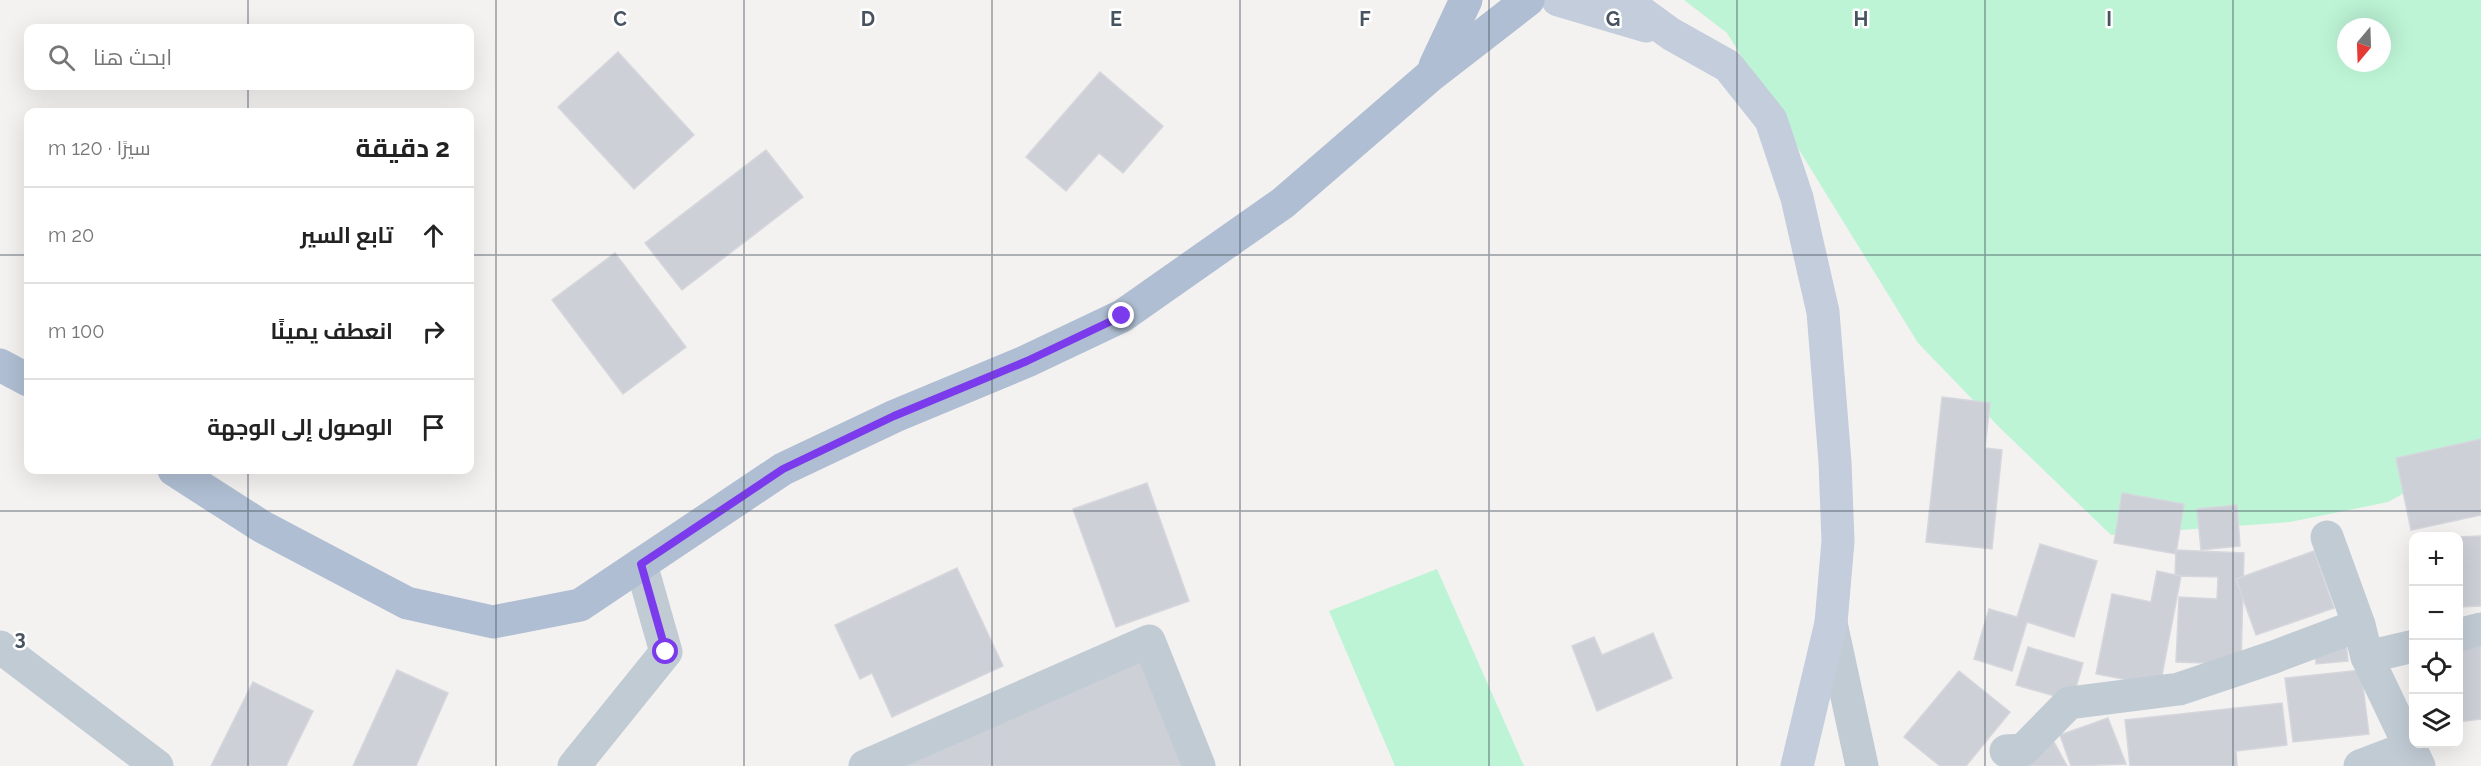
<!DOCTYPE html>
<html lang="ar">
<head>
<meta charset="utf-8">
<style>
  :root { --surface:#fff; --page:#f2f2f2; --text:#222; --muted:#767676; --line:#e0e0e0 }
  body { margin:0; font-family:Raleway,Cairo,sans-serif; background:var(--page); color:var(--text); direction:rtl }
  .controls { position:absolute; right:18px; bottom:18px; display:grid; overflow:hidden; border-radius:12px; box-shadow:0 6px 24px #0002 }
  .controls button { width:54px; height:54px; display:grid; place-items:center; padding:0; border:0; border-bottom:2px solid var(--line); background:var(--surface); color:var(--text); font:30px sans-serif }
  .compass { position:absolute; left:2337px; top:18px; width:54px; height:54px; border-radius:50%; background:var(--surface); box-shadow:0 6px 24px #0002; rotate:199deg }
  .stop { position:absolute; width:18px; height:18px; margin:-14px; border:4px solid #7c3aed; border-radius:50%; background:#fff }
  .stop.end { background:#7c3aed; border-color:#fff; box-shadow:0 2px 6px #0008 }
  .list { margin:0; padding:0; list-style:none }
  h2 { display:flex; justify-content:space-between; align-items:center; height:78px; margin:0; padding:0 24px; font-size:26px }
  h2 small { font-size:20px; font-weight:400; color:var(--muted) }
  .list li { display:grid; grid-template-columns:39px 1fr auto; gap:18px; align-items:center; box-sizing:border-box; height:96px; padding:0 24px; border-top:2px solid var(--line) }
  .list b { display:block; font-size:22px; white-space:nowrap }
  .list em { font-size:20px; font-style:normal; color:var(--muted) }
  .icon { flex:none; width:33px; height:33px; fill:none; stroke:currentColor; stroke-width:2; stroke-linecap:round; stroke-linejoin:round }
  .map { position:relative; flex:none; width:2481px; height:766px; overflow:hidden; direction:ltr }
  .search { position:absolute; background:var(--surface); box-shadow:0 6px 24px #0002; left:24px; top:24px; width:450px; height:66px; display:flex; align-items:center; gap:15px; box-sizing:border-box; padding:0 21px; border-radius:12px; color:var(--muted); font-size:22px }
  .panel { position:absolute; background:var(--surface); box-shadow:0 6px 24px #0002; left:24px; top:108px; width:450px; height:366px; border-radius:12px; direction:rtl }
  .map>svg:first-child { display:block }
  .green { fill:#bdf4d6; fill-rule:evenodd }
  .building { fill:#cdd0d7; stroke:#d5d7dd; stroke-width:1.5 }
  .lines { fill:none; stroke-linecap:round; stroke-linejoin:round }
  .street { stroke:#c1cbd4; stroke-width:33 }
  .secondary { stroke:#c3cddb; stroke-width:33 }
  .primary { stroke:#afbed2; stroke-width:33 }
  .route { stroke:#7c3aed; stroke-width:8 }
  .grid { fill:none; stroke:#475361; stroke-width:1.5; stroke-opacity:0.55 }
  .grid-label { font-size:20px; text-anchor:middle; font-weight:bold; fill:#475361; stroke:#fff; stroke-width:5; stroke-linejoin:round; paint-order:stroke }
</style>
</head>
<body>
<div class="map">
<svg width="2481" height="766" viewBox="0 0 2481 766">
  <rect width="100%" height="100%" fill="#f4f2f1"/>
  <g class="green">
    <path d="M1684 0H2481V450L2388 502 2290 522 2111 535 2001 429 1918 343 1727 33ZM2346 27H2382V63H2346Z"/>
    <polygon points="1437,569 1524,766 1395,766 1329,611"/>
  </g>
  <g class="building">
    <polygon points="618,52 694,135 634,189 558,107"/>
    <polygon points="1100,72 1163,126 1123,173 1099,153 1066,191 1026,157"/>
    <polygon points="766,150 803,197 682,290 645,243"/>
    <polygon points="615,253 686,347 623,394 552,300"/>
    <polygon points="1942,397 1990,403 1985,448 2002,450 1992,549 1926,542"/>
    <polygon points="2481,439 2481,515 2411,530 2396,458"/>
    <polygon points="1147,483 1189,601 1116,627 1073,509"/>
    <polygon points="2122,493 2184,504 2176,554 2114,543"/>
    <polygon points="2237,505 2240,546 2201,550 2197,509"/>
    <polygon points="2481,536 2481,606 2458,607 2458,537"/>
    <polygon points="2040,544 2097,561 2074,637 2027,622 2012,671 1974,659 1989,609 2017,617"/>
    <polygon points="2176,550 2244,553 2241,664 2176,662 2179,597 2217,599 2218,577 2175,576"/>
    <polygon points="2314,551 2334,608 2256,635 2236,579"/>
    <polygon points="957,568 1003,666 892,717 872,673 860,679 835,625"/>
    <polygon points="2157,571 2181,576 2160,686 2096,674 2112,594 2151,602"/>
    <polygon points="1653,633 1672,678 1597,711 1572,646 1594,637 1602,655"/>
    <polygon points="2346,642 2348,661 2316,664 2315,644"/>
    <polygon points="2481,646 2481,719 2458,722 2458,649"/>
    <polygon points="2028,647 2083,663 2072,701 2016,685"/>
    <polygon points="1147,658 1195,766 903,766"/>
    <polygon points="397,670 448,693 416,766 353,766"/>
    <polygon points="2361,670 2369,734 2293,742 2285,678"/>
    <polygon points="1959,671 2010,712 1966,766 1940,766 1904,737"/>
    <polygon points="253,682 313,711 286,766 211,766"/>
    <polygon points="2282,703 2287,745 2236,751 2237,766 2130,766 2125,720"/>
    <polygon points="2108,718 2126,764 2071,766 2060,735"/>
    <polygon points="2053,740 2067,766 2004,766"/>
  </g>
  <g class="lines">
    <g class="street">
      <polyline points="2327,537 2359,625 2367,657 2419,766"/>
      <polyline points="1831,623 1862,766"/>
      <polyline points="2458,635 2481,629"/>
      <polyline points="0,647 157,766"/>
      <polyline points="2367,657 2414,646"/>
      <polyline points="2006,751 2023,750 2069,703 2179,689 2274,657 2359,625"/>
      <polyline points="574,766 666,652 641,564"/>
      <polyline points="865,766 1149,641 1199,766"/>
      <polyline points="2360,766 2410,747"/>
    </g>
    <g class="secondary">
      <polyline points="1558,0 1646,26"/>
      <polyline points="1624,0 1671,34 1728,66 1771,120 1797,198 1823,312 1835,462 1838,541 1831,623 1797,766"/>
    </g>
    <g class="primary">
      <polyline points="1435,66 1466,0"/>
      <polyline points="0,365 28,380"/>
      <polyline points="174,470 261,526 407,603 493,622 580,605 783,469 895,416 1027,361 1122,316 1283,203 1430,76 1528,0"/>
    </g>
  </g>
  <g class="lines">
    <polyline class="route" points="666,652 641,564 783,469 894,416 1027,361 1122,316"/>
  </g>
  <path class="grid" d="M248 0V28M496 0V766M744 0V766M992 0V766M1240 0V766M1489 0V766M1737 0V766M1985 0V766M2233 0V766M248 86V112M0 255H28M470 255H2481M248 470V766M0 511H2481"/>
  <g class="grid-label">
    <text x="620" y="26">C</text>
    <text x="868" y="26">D</text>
    <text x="1116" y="26">E</text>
    <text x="1365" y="26">F</text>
    <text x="1613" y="26">G</text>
    <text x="1861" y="26">H</text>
    <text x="2109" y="26">I</text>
    <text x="20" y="645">3</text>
  </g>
</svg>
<div class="controls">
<button>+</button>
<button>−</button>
<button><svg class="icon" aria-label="locate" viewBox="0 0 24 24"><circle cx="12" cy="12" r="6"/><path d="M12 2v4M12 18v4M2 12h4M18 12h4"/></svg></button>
<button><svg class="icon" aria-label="layers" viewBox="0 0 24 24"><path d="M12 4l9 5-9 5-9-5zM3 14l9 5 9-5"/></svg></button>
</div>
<svg class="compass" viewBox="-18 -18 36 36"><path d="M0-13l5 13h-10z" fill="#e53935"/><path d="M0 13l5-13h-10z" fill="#767676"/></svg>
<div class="stop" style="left:666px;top:652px"></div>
<div class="stop end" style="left:1122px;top:316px"></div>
<div class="search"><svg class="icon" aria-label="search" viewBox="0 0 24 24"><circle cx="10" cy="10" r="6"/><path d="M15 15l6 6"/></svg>ابحث هنا</div>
<section class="panel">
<h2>2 دقيقة<small>سيرًا · 120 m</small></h2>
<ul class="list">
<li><svg class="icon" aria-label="ahead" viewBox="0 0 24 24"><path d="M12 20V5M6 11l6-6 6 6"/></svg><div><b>تابع السير</b></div><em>20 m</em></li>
<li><svg class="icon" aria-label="right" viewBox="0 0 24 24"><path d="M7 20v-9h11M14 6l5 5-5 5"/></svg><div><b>انعطف يمينًا</b></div><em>100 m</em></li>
<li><svg class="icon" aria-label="arrive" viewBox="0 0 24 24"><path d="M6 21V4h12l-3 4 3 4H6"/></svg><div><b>الوصول إلى الوجهة</b></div></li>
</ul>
</section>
</div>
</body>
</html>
